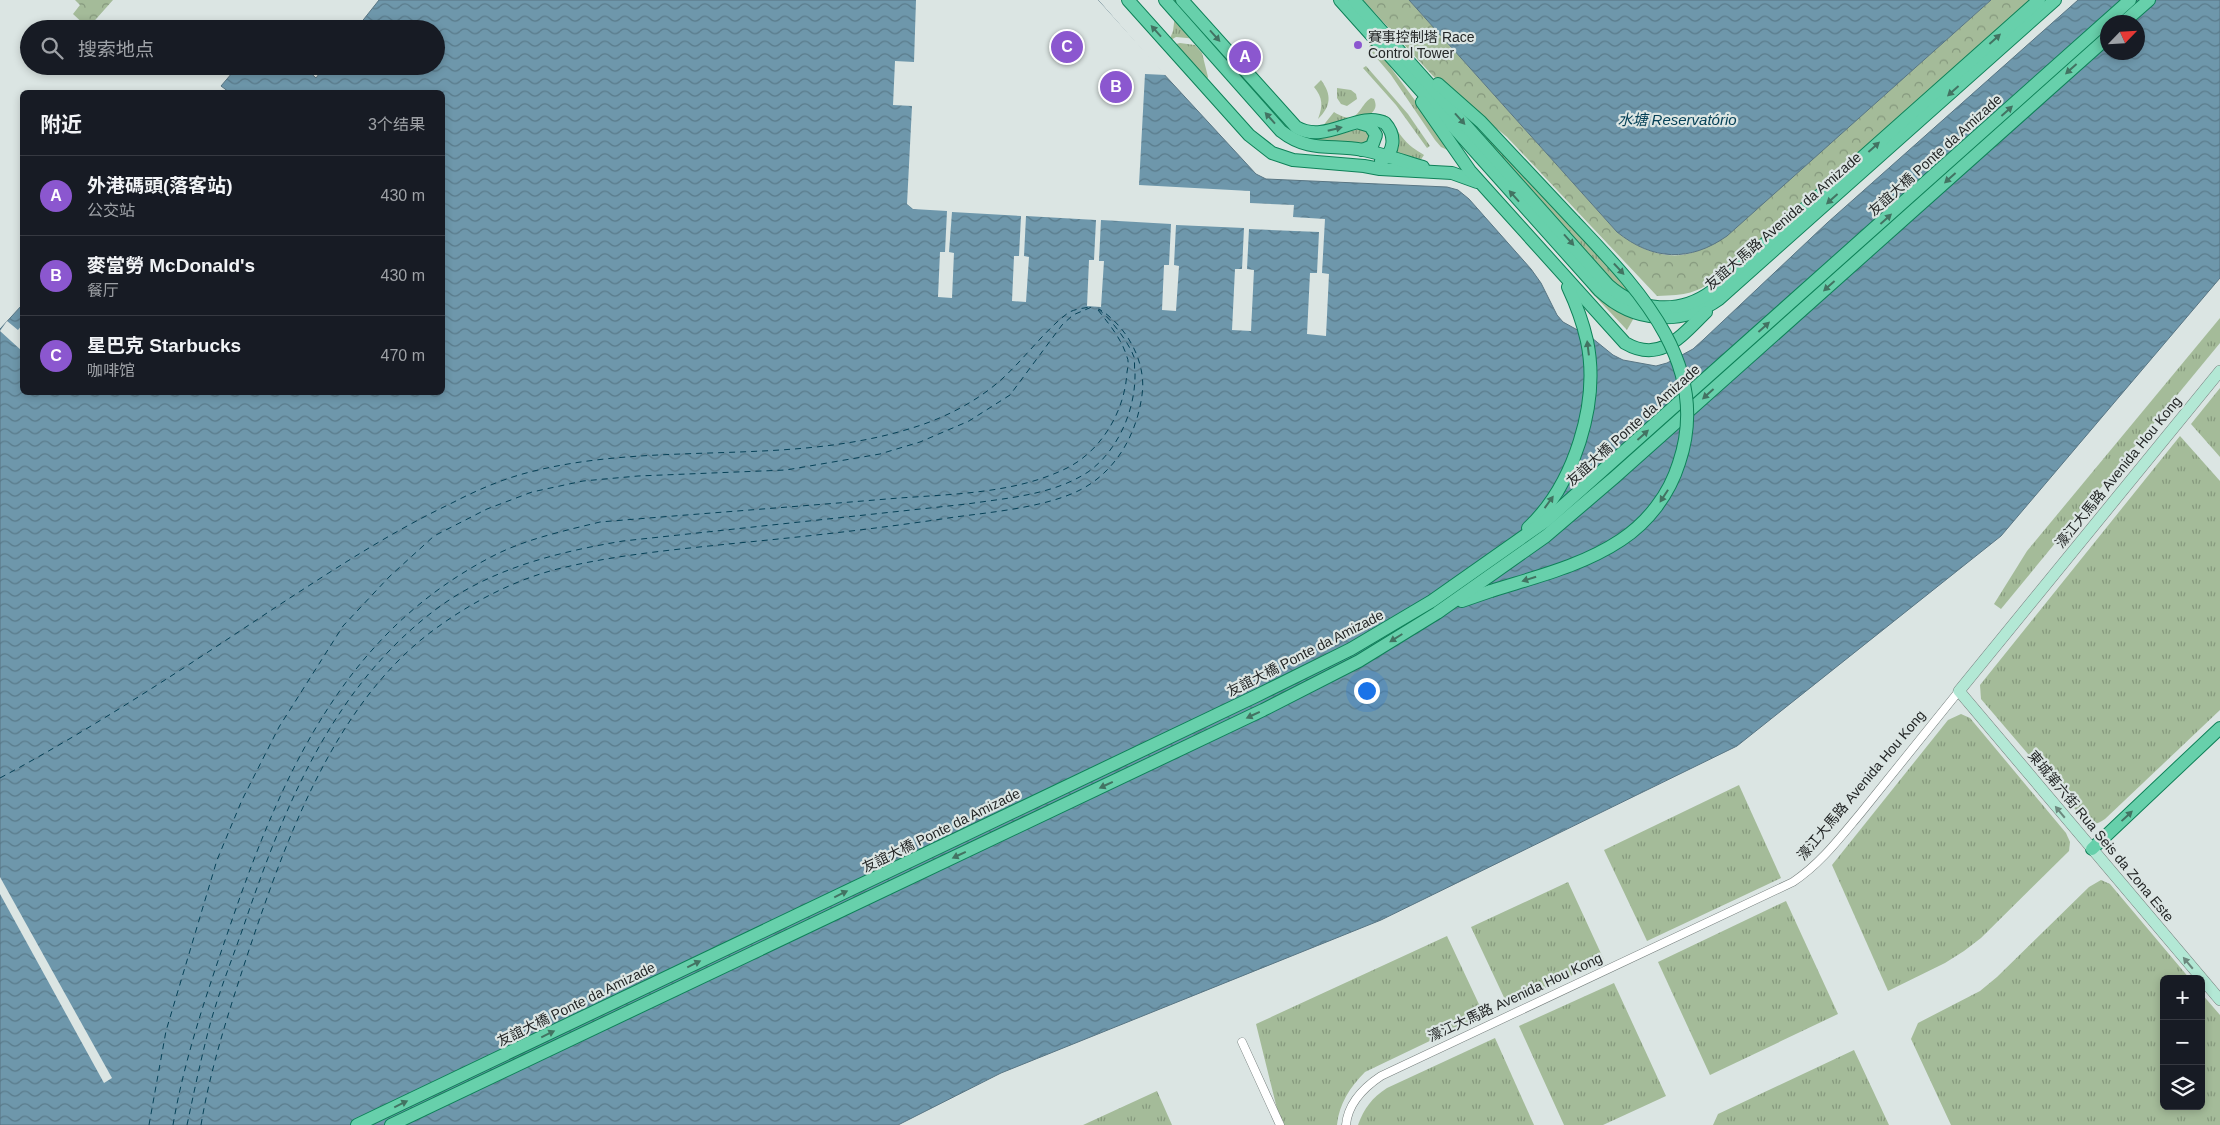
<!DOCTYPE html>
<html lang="zh">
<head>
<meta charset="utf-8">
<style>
  :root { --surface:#171b24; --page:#242831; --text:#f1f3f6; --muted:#9ea1a6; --line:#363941; --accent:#8b57cf }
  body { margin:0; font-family:Helvetica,"Noto Sans SC",sans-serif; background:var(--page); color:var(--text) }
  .controls { position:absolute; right:15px; bottom:15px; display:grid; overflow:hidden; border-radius:8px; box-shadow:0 2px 8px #0003 }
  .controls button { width:45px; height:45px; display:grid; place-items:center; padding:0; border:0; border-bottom:1px solid var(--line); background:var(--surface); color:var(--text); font:25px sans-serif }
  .compass { position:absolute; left:2100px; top:15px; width:45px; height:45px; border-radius:50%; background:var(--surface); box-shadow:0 2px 8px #0003; rotate:65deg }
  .you { position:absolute; left:1366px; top:690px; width:18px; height:18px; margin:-12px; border:4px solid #fff; border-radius:50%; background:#1a73e8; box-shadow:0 0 0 8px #1a73e833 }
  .badge { display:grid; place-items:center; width:32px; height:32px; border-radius:50%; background:var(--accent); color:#fff; font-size:16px; font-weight:700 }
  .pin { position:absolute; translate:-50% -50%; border:2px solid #fff; box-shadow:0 1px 5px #0006 }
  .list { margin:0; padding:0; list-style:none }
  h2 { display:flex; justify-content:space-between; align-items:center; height:65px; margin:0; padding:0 20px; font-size:21px }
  h2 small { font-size:16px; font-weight:400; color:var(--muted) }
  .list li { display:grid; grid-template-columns:32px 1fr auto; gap:15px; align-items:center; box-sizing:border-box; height:80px; padding:0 20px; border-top:1px solid var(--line) }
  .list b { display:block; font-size:19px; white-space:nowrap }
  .list p { margin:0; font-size:16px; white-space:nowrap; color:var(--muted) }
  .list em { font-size:16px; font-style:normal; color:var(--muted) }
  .icon { flex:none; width:28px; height:28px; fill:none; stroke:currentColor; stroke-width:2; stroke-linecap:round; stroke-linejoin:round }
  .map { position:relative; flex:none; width:2220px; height:1125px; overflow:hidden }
  .search { position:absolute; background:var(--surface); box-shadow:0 2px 8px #0003; left:20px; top:20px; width:425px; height:55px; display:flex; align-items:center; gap:12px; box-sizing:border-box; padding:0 18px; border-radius:28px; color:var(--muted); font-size:19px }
  .panel { position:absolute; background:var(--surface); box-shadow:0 2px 8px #0003; left:20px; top:90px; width:425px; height:305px; border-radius:8px }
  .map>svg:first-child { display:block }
  .grass { fill:url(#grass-tufts) }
  .park { fill:url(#park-crowns) }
  .water { fill:url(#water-waves); stroke:#587583; fill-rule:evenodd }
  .pier { fill:#dbe5e3 }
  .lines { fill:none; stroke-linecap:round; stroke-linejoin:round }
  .ferry { stroke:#064157; stroke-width:1; stroke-dasharray:6 5; stroke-linecap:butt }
  .minor-casing { stroke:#747d7b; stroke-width:9 }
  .secondary-casing { stroke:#747d7b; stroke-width:12 }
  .primary-casing { stroke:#0e8158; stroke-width:14 }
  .minor { stroke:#fff; stroke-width:8 }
  .secondary { stroke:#b3e8d5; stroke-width:11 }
  .primary { stroke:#67d0ab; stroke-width:12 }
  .primary-bridge-casing { stroke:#0e8158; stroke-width:14; stroke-linecap:butt }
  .primary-bridge { stroke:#67d0ab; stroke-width:12 }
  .oneway { fill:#427362 }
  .oneway2 { fill:#6c887e }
  .poi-dot { fill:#8b57cf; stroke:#dbe5e3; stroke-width:2 }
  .labels { text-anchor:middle; stroke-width:4.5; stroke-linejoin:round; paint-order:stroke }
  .poi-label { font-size:14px; fill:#242727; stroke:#dbe5e3; text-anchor:start }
  .street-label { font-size:14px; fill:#242727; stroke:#dbe5e3 }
  .water-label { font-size:15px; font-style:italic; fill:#064157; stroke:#dbe5e3 }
</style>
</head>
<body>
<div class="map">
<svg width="2220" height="1125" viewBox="0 0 2220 1125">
  <defs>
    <pattern id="grass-tufts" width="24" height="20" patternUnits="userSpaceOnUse" patternTransform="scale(1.25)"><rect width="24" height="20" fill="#a4bb99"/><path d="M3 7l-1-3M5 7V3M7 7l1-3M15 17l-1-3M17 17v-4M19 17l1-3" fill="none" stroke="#85987d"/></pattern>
    <pattern id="park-crowns" width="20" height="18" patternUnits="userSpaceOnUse" patternTransform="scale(1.25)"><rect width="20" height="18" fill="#a4bb99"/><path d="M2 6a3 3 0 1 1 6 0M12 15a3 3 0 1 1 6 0" fill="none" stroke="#85987d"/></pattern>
    <pattern id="water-waves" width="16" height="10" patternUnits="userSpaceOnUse" patternTransform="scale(1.25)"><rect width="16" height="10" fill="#6e97ab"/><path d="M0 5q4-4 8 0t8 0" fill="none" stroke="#5a7b8b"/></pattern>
  </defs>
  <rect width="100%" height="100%" fill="#dbe5e3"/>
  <g class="grass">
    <path d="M1172 0H1175L1291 131C1319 145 1333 134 1361 129L1366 130 1371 136 1366 145 1321 143 1290 133Z"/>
    <polygon points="1175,15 1197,39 1176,37 1169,41 1173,31"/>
    <polygon points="1371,41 1454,153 1441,147 1435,140 1391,75 1369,49"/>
    <polygon points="1180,43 1195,45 1202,53 1208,77 1205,83 1172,45"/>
    <polygon points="1366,66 1408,114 1430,146 1427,148 1396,105 1363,68"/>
    <path d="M1321 80C1332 95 1331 106 1318 119 1323 106 1323 98 1314 87Z"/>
    <polygon points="1337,88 1351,90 1356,94 1357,99 1347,106 1341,104 1337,98"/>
    <path d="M1371 98 1374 99C1377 106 1376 110 1369 115L1322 127 1334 112C1359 128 1358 106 1371 98Z"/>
    <path d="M1385 115C1393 119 1396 130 1402 137 1408 145 1416 150 1424 155L1420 161 1395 153C1403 138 1393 129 1384 117Z"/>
    <polygon points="1490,137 1636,294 1626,292 1604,274 1484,139"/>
    <polygon points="1589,290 1635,316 1627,330"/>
    <polygon points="2220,318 2220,343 2001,609 1994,604 2027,551"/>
    <polygon points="2220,388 2220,457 2191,424"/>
    <path d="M2180 436 2220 481V710L2105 819C2098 824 2094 825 2086 822L1981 699 1980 685Z"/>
    <polygon points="1961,714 1970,718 2066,833 2070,842 2069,851 1981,938 1964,951 1945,963 1888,991 1832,865 1948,720"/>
    <polygon points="1739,785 1781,878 1647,941 1604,850"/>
    <polygon points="2101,880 2110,884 2190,979 2164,979 2164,1106 2201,1106 2201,993 2220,1015 2220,1125 1951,1125 1911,1039 1918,1023 1980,991 1997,977 2089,887"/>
    <polygon points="1568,882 1604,960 1508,1006 1471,927"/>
    <polygon points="1786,901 1838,1014 1710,1075 1658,962"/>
    <path d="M1447 936 1484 1015 1365 1072C1350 1087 1339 1104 1337 1125H1281L1256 1024Z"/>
    <polygon points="1614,983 1666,1096 1603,1125 1564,1125 1519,1026"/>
    <path d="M1495 1038 1534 1125H1358C1364 1108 1372 1098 1387 1088Z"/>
    <polygon points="1854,1050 1889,1125 1713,1125 1718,1114"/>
    <polygon points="1157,1091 1172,1125 1083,1125"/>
  </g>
  <g class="park">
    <polygon points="75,0 113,0 88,28 73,14 80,5"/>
    <path d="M1363 0H1409L1617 232C1637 248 1665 261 1691 253 1703 250 1715 241 1727 235L1991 0H2030L1721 276C1695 294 1687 295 1657 296L1507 137 1433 76Z"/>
  </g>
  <g class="water">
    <path d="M379 0H1098L1149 58 1256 174 1266 179 1447 187 1458 190 1469 199 1531 269 1541 283 1557 315 1563 322 1592 338 1613 355 1623 360 1656 366 1667 363 1693 349 1704 339 1827 223 2078 0H2220V278L2001 536 1737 746 1381 920 1001 1073 898 1125H0V329L22 305V392H442V92H229L221 86 238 66H303L316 78 325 66H436V29H356ZM2108 22H2138V52H2108Z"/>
    <path d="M1409 0H1991L1727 236C1690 262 1653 261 1617 232Z"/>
  </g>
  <g class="pier">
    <polygon points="916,0 1098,0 1166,75 1145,74 1139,185 1250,191 1250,203 1294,205 1293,217 1325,219 1322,273 1329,274 1326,336 1307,334 1310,273 1317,273 1319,232 1249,229 1247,269 1254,270 1251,331 1232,330 1235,269 1242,269 1244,228 1176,225 1174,265 1179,266 1176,311 1162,310 1164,265 1169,265 1171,224 1101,220 1099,261 1104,261 1101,307 1087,306 1089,260 1094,260 1096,220 1026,216 1024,256 1029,257 1026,302 1012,301 1014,256 1019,256 1021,216 952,212 949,252 954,253 952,298 938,297 940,252 945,252 947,211 913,209 907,204 912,106 893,105 895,61 914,62"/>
    <polygon points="7,321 18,330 22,325 21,335 22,337 22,351 0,331"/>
    <polygon points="0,877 112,1078 104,1083 0,894"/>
  </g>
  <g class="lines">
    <g class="ferry">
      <path d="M0 778C95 727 186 667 276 607 333 570 389 533 450 504 475 491 502 479 530 472 655 440 788 467 912 428 945 418 978 401 1003 378 1024 359 1046 329 1068 313 1074 309 1084 308 1091 307"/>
      <polyline points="149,1125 166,1031 217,860 242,800 279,727 343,626 389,577 434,536 487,509 532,492 583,481 638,476 786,470 880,454 920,442 969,421 1010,395 1062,325 1073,315 1094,306"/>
      <path d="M173 1125C185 1055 209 987 232 920 283 772 345 633 491 557 525 539 564 531 600 522 696 514 791 507 887 499 945 494 1011 495 1065 469 1101 452 1125 411 1127 372 1128 367 1129 361 1127 357 1121 337 1107 322 1095 306"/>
      <path d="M187 1125C193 1097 199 1068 206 1040 215 1002 230 965 243 928 284 807 332 686 439 607 493 568 558 552 623 541L967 504C1007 498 1053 495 1088 472 1119 450 1136 408 1135 372 1134 367 1135 361 1134 357 1128 341 1110 318 1097 308"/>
      <path d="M201 1125C211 1065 230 1008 249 950 287 837 335 702 435 629 473 601 520 577 566 567 622 554 681 549 738 543 811 536 883 528 955 517 993 512 1048 507 1082 489 1117 470 1137 433 1142 395 1147 363 1127 326 1099 309"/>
    </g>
    <g class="minor-casing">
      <g id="minor">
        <polyline points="1242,1042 1280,1125"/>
        <path d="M1346 1125C1348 1103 1363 1088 1381 1076L1793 882C1820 864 1839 839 1860 814 1893 773 1926 732 1959 691"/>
      </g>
    </g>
    <g class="secondary-casing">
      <polyline id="secondary" points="2220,371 1959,691 2220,1000"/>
    </g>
    <g class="primary-casing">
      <g id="primary">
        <polyline points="1128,0 1249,135 1272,153 1293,160 1364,166 1380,169 1452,173 1477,182"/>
        <path d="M1165 0 1281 131C1309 153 1332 144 1363 150 1383 154 1403 161 1423 167"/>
        <path d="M1182 0 1296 127C1326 145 1358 110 1385 123 1396 135 1395 152 1381 161"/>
        <path d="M1340 0 1600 291C1634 323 1681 326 1719 299L2055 0"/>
        <path d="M1354 0 1608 285C1638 312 1680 315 1712 291L2039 0"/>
        <polyline points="2124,22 2149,0"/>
        <polyline points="1438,84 1481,122 1574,221"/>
        <path d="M1422 102 1470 171 1625 343C1661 364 1682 335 1706 312"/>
        <polyline points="1360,123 1370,126 1376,135 1372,146 1362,150"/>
        <path d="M1528 528C1574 485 1600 403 1587 341 1583 323 1576 304 1568 287"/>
        <polyline points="1462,601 1491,591"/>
        <polyline points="2092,849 2220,728"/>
        <polyline points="357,1125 1256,696 1351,649 1432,601 1547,520 2130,0"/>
        <polyline points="391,1125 1263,710 1359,661 1437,613 1546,536 1615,477 2108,37"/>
      </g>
    </g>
    <use href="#minor" class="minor"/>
    <use href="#secondary" class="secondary"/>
    <use href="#primary" class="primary"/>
    <g class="primary-bridge-casing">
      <path id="primary-bridge" d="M1491 591C1535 577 1582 566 1621 540 1648 522 1669 495 1679 463 1713 363 1636 287 1574 221"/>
    </g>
    <use href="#primary-bridge" class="primary-bridge"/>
  </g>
  <defs><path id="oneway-solid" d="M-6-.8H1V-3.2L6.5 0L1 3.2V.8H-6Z" transform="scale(1.25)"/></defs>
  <g class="oneway">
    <use href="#oneway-solid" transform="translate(1156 31) rotate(-132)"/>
    <use href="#oneway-solid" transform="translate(1215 36) rotate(48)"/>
    <use href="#oneway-solid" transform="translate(1995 39) rotate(-42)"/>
    <use href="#oneway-solid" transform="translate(2071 69) rotate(138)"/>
    <use href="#oneway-solid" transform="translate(1953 91) rotate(138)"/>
    <use href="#oneway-solid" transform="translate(2007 111) rotate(-42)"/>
    <use href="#oneway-solid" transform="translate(1270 118) rotate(-132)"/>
    <use href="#oneway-solid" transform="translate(1460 119) rotate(48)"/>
    <use href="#oneway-solid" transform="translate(1335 129) rotate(-14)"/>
    <use href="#oneway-solid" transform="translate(1874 147) rotate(-42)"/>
    <use href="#oneway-solid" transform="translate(1950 178) rotate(138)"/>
    <use href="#oneway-solid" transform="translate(1514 196) rotate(-132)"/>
    <use href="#oneway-solid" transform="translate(1832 199) rotate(138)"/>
    <use href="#oneway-solid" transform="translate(1886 219) rotate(-42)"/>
    <use href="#oneway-solid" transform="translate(1569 240) rotate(48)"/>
    <use href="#oneway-solid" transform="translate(1619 269) rotate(47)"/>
    <use href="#oneway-solid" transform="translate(1829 286) rotate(138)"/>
    <use href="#oneway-solid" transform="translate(1764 327) rotate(-42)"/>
    <use href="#oneway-solid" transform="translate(1588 348) rotate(-97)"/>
    <use href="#oneway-solid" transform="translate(1708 394) rotate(138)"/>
    <use href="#oneway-solid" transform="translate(1643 435) rotate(-42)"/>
    <use href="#oneway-solid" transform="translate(1664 496) rotate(123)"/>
    <use href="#oneway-solid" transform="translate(1549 502) rotate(-54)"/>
    <use href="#oneway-solid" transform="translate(1529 579) rotate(162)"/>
    <use href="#oneway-solid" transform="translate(1396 638) rotate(148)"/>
    <use href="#oneway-solid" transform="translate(1253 715) rotate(155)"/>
    <use href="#oneway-solid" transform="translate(1106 785) rotate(155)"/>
    <use href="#oneway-solid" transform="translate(2127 816) rotate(-43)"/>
    <use href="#oneway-solid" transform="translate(959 855) rotate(155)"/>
    <use href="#oneway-solid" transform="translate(841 894) rotate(-26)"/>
    <use href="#oneway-solid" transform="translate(694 964) rotate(-26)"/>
    <use href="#oneway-solid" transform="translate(548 1034) rotate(-26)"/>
    <use href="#oneway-solid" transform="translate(401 1104) rotate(-26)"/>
  </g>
  <g class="oneway2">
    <use href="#oneway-solid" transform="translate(2060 812) rotate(-130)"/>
    <use href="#oneway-solid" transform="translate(2188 963) rotate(-130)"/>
  </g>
  <circle class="poi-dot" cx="1358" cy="45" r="5"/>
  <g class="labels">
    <g class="poi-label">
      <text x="1368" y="42">賽事控制塔 Race<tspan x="1368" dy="16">Control Tower</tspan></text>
    </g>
    <g class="street-label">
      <text transform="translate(1935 155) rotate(-42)" y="5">友誼大橋 Ponte da Amizade</text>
      <text transform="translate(1783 221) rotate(-41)" y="5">友誼大馬路 Avenida da Amizade</text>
      <text transform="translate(1633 425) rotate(-42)" y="5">友誼大橋 Ponte da Amizade</text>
      <text transform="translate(2118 472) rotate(-51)" y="5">濠江大馬路 Avenida Hou Kong</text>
      <text transform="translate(1305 653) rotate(-27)" y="5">友誼大橋 Ponte da Amizade</text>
      <text transform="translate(1861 785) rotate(-50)" y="5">濠江大馬路 Avenida Hou Kong</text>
      <text transform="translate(941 830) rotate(-26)" y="5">友誼大橋 Ponte da Amizade</text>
      <text transform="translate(2101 836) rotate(50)" y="5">東城第六街 Rua Seis da Zona Este</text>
      <text transform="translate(1515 997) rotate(-25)" y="5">濠江大馬路 Avenida Hou Kong</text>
      <text transform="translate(576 1004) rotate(-26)" y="5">友誼大橋 Ponte da Amizade</text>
    </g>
    <g class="water-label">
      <text x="1677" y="125">水塘 Reservatório</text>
    </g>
  </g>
</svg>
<div class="controls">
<button>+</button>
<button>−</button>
<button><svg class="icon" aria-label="layers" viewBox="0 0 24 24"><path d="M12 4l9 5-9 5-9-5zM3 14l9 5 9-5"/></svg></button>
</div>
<svg class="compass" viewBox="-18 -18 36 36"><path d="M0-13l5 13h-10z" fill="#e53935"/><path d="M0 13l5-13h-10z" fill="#9ea1a6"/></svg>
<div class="you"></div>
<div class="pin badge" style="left:1245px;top:57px">A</div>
<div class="pin badge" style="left:1116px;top:87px">B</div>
<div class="pin badge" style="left:1067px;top:47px">C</div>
<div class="search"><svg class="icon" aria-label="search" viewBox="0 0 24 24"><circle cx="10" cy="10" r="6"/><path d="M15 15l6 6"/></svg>搜索地点</div>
<section class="panel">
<h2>附近<small>3个结果</small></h2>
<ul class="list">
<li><span class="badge">A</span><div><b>外港碼頭(落客站)</b><p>公交站</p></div><em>430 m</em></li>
<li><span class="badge">B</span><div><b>麥當勞 McDonald's</b><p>餐厅</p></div><em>430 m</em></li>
<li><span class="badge">C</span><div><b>星巴克 Starbucks</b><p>咖啡馆</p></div><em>470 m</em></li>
</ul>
</section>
</div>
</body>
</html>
